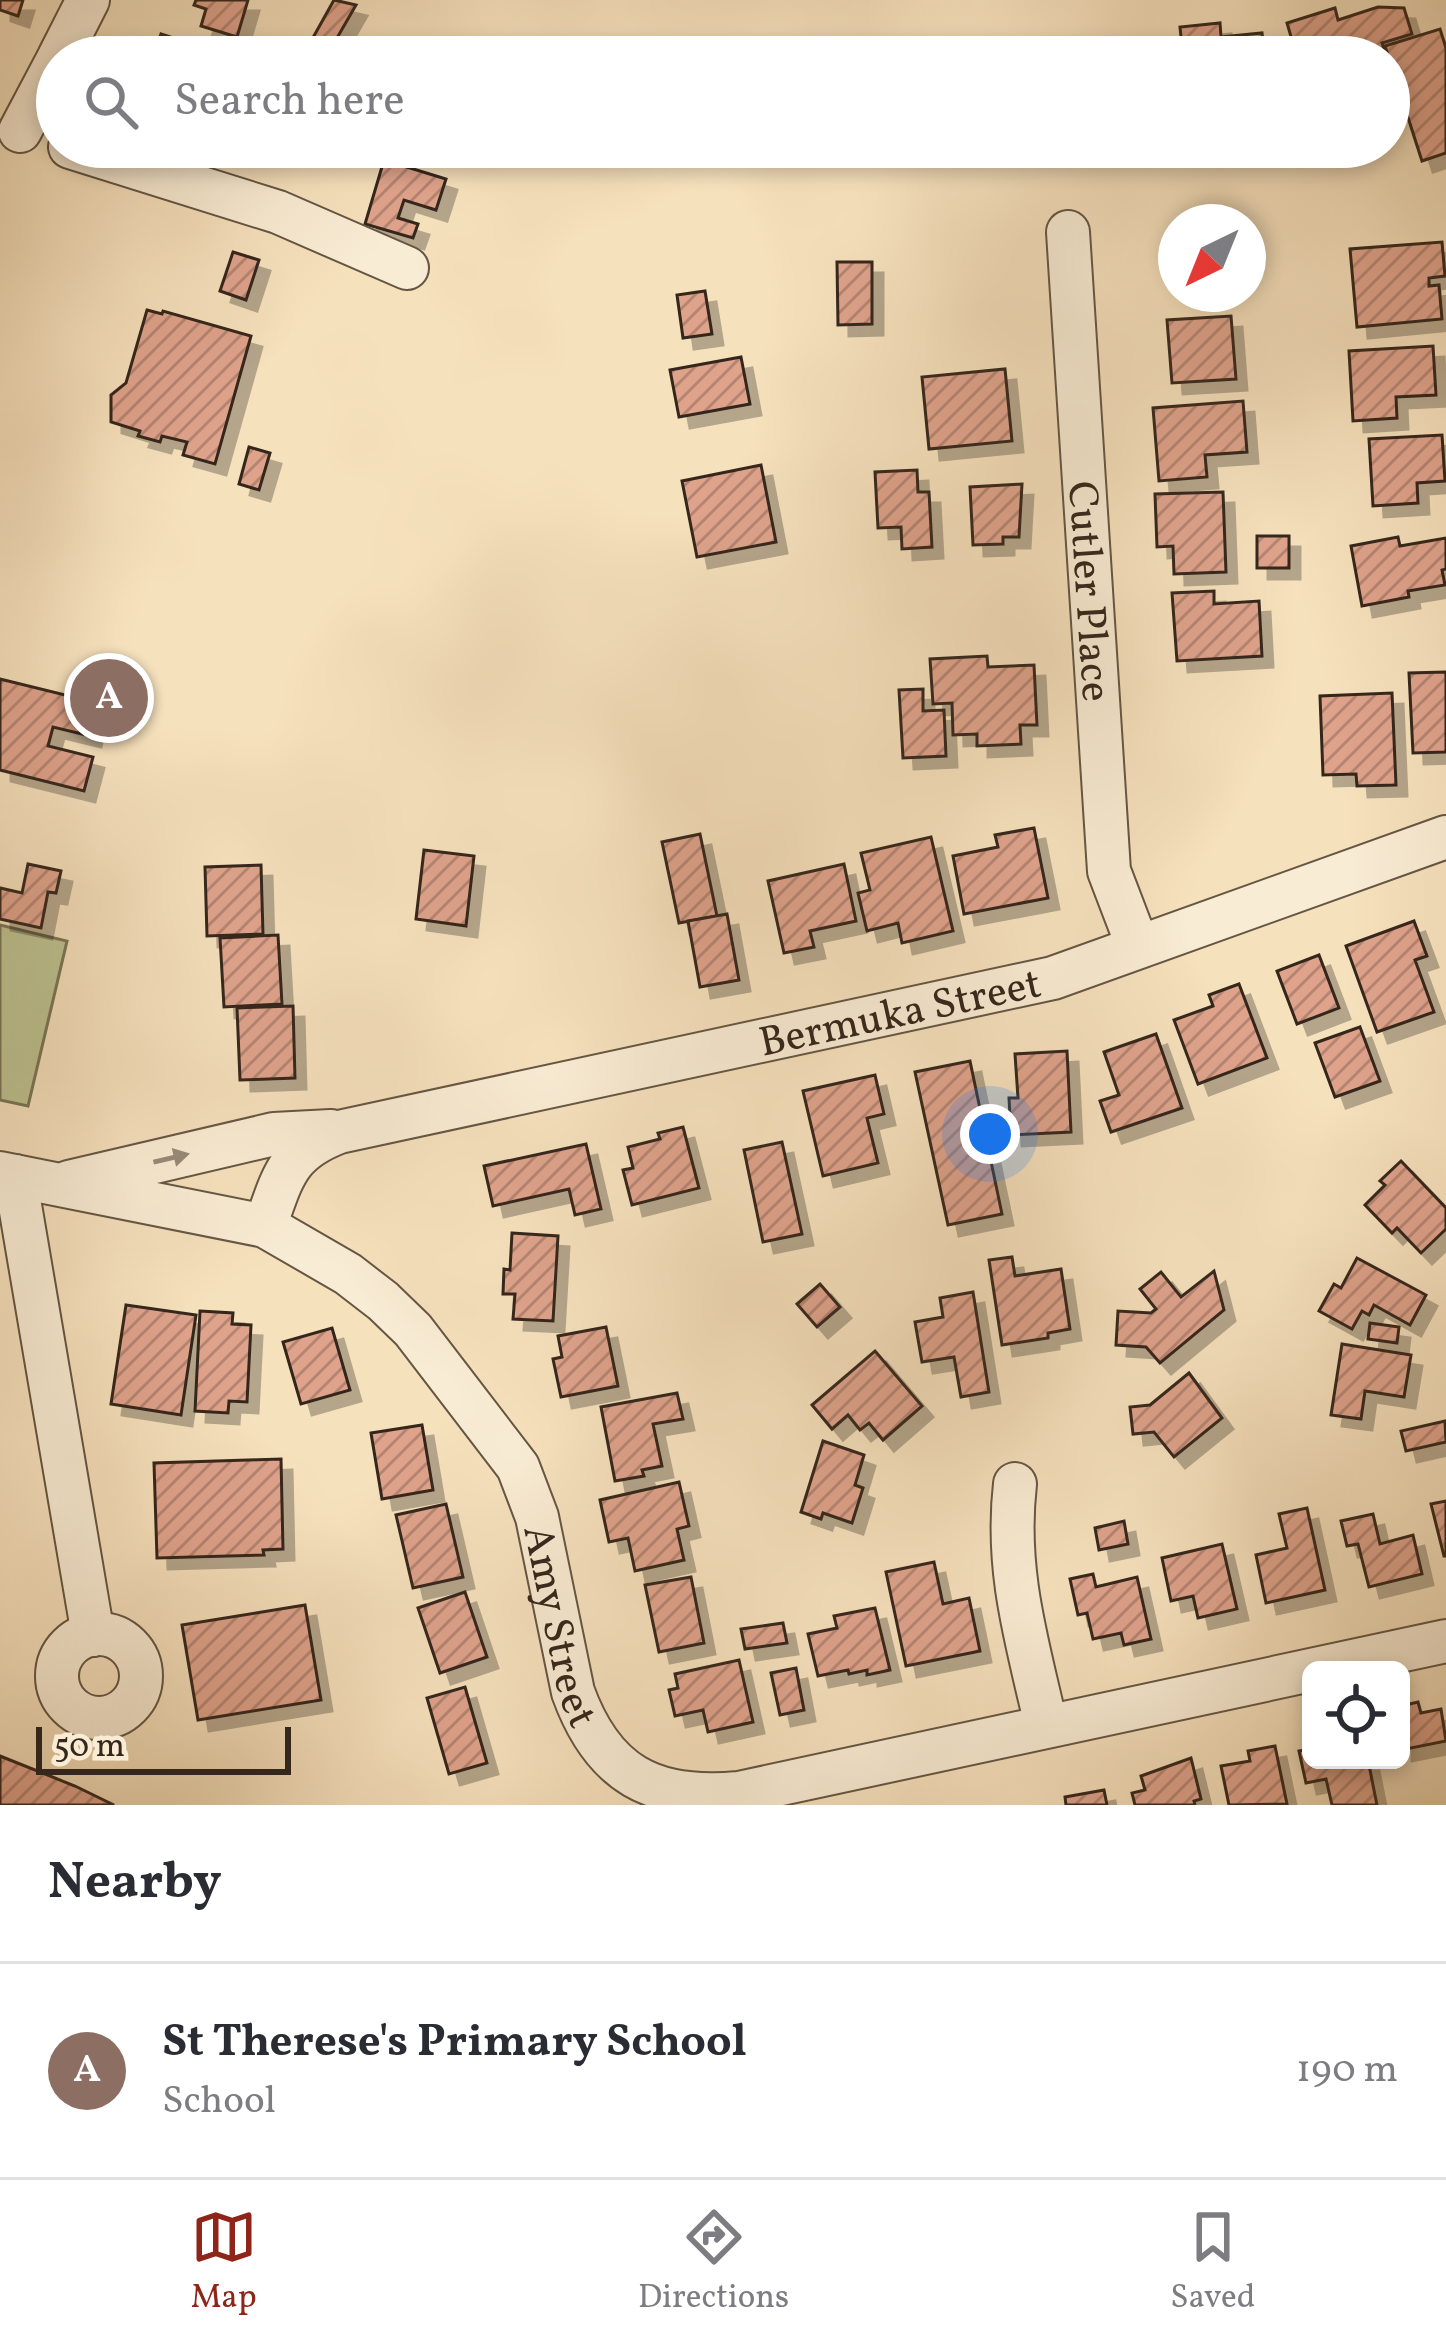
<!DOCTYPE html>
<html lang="en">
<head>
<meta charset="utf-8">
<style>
  :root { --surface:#fff; --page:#f7f7f7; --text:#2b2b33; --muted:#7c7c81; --line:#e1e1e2; --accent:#8f2418 }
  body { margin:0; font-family:Vollkorn,serif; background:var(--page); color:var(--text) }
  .controls { position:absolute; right:36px; bottom:36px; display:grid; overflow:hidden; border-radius:18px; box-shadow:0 6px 18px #0003 }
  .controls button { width:108px; height:108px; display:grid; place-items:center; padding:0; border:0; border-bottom:3px solid var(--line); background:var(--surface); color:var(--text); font:60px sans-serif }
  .compass { position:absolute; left:1158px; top:204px; width:108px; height:108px; border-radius:50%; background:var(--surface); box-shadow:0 6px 18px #0003; rotate:223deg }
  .scale { position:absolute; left:36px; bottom:30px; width:255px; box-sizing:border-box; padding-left:12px; border:6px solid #35271c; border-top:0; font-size:33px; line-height:42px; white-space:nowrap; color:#35271c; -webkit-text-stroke:9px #f9ecd4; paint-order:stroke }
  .you { position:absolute; left:990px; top:1134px; width:42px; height:42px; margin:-30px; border:9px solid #fff; border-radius:50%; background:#1a73e8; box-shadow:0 0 0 18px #1a73e833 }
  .badge { display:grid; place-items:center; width:78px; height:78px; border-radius:50%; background:var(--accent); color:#fff; font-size:39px; font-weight:700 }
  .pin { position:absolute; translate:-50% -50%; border:6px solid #fff; box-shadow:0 3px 12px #0006 }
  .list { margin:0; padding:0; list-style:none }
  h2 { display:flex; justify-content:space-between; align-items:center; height:156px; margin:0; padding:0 48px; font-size:51px }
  h2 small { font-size:39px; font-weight:400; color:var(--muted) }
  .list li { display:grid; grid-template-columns:78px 1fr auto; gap:36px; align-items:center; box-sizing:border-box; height:216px; padding:0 48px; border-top:3px solid var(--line) }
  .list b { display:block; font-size:45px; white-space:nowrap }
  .list p { margin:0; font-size:39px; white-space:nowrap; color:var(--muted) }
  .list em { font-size:39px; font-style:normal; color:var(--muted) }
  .icon { flex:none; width:66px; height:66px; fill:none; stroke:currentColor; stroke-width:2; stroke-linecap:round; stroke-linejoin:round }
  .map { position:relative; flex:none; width:1446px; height:1805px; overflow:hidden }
  .search { position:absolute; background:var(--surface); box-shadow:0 6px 18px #0003; left:36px; right:36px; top:36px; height:132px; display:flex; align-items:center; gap:30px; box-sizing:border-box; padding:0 42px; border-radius:66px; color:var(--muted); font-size:45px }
  .sheet { height:372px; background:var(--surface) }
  nav { display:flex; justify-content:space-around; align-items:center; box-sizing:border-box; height:168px; border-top:3px solid var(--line); background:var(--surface); font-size:33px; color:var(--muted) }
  nav a { display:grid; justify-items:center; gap:6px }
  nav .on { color:var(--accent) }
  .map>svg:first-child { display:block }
  .garden { fill:#bdc290; stroke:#797456; stroke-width:3 }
  .building { fill:url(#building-hatch); stroke:#35271c; stroke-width:3; filter:url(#shadow) }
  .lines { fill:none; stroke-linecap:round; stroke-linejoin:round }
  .minor-casing { stroke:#655644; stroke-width:46 }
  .minor { stroke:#f9ecd4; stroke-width:42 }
  .oneway { fill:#978a78 }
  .labels { text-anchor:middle; stroke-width:9; stroke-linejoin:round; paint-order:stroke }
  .street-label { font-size:42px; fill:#35271c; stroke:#f9ecd4 }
</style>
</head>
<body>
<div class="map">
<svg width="1446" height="1805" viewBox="0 0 1446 1805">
  <defs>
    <pattern id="building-hatch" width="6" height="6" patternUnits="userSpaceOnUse" patternTransform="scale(3)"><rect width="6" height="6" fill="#dfa38c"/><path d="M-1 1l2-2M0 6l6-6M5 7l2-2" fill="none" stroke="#b68572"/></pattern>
    <filter id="shadow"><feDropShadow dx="11" dy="11" stdDeviation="0" flood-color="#0004"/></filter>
  </defs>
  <rect width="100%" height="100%" fill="#f6e1bd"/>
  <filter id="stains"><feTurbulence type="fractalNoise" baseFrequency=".00167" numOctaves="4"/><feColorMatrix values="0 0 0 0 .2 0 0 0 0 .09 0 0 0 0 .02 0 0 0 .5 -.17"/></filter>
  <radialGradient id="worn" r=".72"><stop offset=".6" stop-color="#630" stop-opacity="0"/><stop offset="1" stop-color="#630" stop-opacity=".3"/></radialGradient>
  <polygon class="garden" points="0,925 67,941 28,1106 0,1100"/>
  <g class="building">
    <polygon points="0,0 23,0 18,16 0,10"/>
    <polygon points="196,0 248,0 237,37 201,26 206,9 194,5"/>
    <polygon points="334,0 356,5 326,57 314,57 305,52"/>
    <polygon points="1378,7 1404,8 1412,34 1382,43 1386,56 1297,57 1287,23 1335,8 1338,20"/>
    <polygon points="1220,23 1221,37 1262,33 1265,57 1183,57 1180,27"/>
    <polygon points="1440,29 1446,48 1446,153 1422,161 1385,46"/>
    <polygon points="161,34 198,46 195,57 142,57 144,53 154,56"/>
    <polygon points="384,160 446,179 436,210 404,200 398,218 418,224 413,238 365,224"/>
    <polygon points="1442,242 1445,276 1429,278 1429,286 1439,285 1442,319 1357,327 1350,249"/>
    <polygon points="233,252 259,260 246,300 220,291"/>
    <polygon points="837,262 872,262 872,324 838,325"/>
    <polygon points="705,291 712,334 683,338 677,295"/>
    <polygon points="147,310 162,314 163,311 251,336 215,464 183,455 187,442 162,436 160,442 138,436 140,431 111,422 111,395 126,383"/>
    <polygon points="1231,316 1236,379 1172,383 1167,320"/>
    <polygon points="1433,346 1436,395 1396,397 1397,418 1353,421 1349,351"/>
    <polygon points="741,357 750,404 679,417 670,370"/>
    <polygon points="1005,369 1012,441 929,449 922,377"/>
    <polygon points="1243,401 1247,452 1205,455 1207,477 1159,481 1153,408"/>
    <polygon points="1442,435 1445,481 1417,483 1418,503 1373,506 1369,439"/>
    <polygon points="249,447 270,453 259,490 239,484"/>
    <polygon points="761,465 776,542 697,557 682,481"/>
    <polygon points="917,470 918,492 929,492 932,547 902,549 901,527 878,528 875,472"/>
    <polygon points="1022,484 1019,537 1003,537 1003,544 973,545 970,487"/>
    <polygon points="1223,492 1226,572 1174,574 1173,546 1157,547 1155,494"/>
    <rect x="1257" y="536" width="32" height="32"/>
    <polygon points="1398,537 1400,546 1446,538 1446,569 1442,570 1445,585 1408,591 1409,597 1362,606 1351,546"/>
    <polygon points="1214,591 1214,604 1259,601 1262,656 1177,661 1172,593"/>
    <polygon points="987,656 988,667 1034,665 1037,725 1020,725 1021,744 977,746 977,734 953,735 952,703 933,704 930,659"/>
    <polygon points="1446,672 1446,752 1413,753 1409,673"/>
    <polygon points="0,679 98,703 90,736 53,727 48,746 93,757 84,791 0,770"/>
    <polygon points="923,689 923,711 944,710 946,756 903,758 899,690"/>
    <polygon points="1392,693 1396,785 1357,786 1356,774 1323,775 1320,696"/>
    <polygon points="1034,828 1048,898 964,914 953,856 998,847 995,835"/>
    <polygon points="700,834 717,916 679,923 662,842"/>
    <polygon points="931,837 953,931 902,943 898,923 867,931 858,893 870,890 861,853"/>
    <polygon points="424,850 474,856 466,926 416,919"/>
    <polygon points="28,864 61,871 56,893 48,892 41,928 0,919 0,888 22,893"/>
    <polygon points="844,864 856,921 810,931 814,947 784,953 768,881"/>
    <polygon points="261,865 263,934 207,936 205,867"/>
    <polygon points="727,914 739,980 700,987 688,921"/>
    <polygon points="1414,921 1427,956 1415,960 1434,1012 1377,1032 1346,946"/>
    <polygon points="278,935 282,1004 224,1007 220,938"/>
    <polygon points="1319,955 1339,1008 1297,1024 1277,971"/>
    <polygon points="1239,984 1267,1058 1198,1084 1174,1020 1213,1006 1209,995"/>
    <polygon points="293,1006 295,1078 240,1080 237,1008"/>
    <polygon points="1360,1027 1380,1081 1335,1097 1315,1043"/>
    <polygon points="1156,1034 1182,1108 1111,1132 1100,1101 1119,1095 1104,1052"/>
    <polygon points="1067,1051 1071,1132 1011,1135 1009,1098 1018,1098 1015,1054"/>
    <polygon points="970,1061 1002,1214 948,1225 915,1072"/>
    <polygon points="875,1075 884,1114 867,1118 878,1163 823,1176 803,1091"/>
    <polygon points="683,1127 699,1188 632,1205 623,1170 633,1168 628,1147 660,1139 658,1133"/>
    <polygon points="782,1142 802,1234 763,1242 744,1150"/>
    <polygon points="586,1144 601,1209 575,1215 569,1189 493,1206 484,1166"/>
    <polygon points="1401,1161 1446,1208 1446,1229 1421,1253 1397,1228 1392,1233 1365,1205 1385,1185 1380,1181"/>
    <polygon points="512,1233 558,1236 553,1321 513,1319 515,1294 503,1294 504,1269 510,1270"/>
    <polygon points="1012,1257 1015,1276 1061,1269 1070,1329 1048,1333 1048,1338 1002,1345 989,1260"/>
    <polygon points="1357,1258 1426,1295 1410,1325 1374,1305 1369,1315 1362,1311 1352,1329 1319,1311 1334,1284 1341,1288"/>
    <polygon points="1214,1271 1224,1310 1160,1363 1146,1347 1116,1345 1118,1311 1151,1313 1156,1309 1140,1289 1161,1272 1181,1297"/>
    <polygon points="820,1284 840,1307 817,1327 797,1304"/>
    <polygon points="973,1292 989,1392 961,1397 954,1357 922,1362 915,1322 943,1317 940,1298"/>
    <polygon points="126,1305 196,1315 181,1415 111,1404"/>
    <polygon points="200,1311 233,1313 232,1324 251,1325 247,1402 229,1401 228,1413 195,1411"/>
    <polygon points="1370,1323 1399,1327 1397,1343 1368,1339"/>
    <polygon points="606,1327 618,1386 561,1397 553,1359 562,1357 558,1336"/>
    <polygon points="332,1328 350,1390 301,1404 283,1342"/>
    <polygon points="1342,1344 1411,1355 1404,1397 1365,1391 1361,1419 1331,1415"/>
    <polygon points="875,1351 922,1406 883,1440 869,1423 860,1430 848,1415 832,1429 812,1405"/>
    <polygon points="1189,1373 1222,1418 1174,1457 1154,1432 1133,1434 1130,1407 1150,1405"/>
    <polygon points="677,1393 683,1419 653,1424 662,1466 642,1470 644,1476 615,1481 601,1407"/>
    <polygon points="1445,1421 1446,1442 1406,1451 1401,1431"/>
    <polygon points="422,1425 433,1490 382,1499 371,1433"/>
    <polygon points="823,1441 864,1455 855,1485 863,1488 852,1523 823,1513 821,1519 801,1512"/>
    <polygon points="281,1459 283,1549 263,1550 264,1555 157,1558 154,1463"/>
    <polygon points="679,1482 689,1526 677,1529 684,1560 635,1571 628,1538 609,1542 600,1500"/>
    <polygon points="1446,1501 1446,1556 1444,1556 1431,1504"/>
    <polygon points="446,1504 463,1577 413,1588 396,1515"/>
    <polygon points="1307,1508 1325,1590 1266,1603 1256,1555 1287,1548 1279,1514"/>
    <polygon points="1373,1514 1380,1544 1413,1535 1422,1574 1369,1587 1358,1544 1347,1546 1341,1521"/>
    <polygon points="1124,1521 1128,1544 1099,1550 1095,1528"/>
    <polygon points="1222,1544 1237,1609 1198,1618 1193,1596 1171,1601 1162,1558"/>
    <polygon points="934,1562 943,1604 969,1598 980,1651 906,1666 886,1572"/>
    <polygon points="1093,1574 1096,1587 1137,1577 1151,1639 1124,1645 1121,1633 1093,1639 1087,1613 1078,1615 1070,1579"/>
    <polygon points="691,1577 704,1643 659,1652 645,1585"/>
    <polygon points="465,1592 487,1657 440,1673 418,1608"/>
    <polygon points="305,1605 321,1700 198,1720 182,1625"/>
    <polygon points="875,1608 890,1670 867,1675 867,1670 849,1674 848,1670 818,1676 808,1634 837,1628 834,1616"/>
    <polygon points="783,1623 787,1643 745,1649 741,1629"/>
    <polygon points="739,1660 753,1722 708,1732 703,1710 675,1716 669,1690 678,1688 675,1674"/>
    <polygon points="796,1668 804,1710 780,1715 771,1673"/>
    <polygon points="465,1687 487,1763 449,1774 427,1698"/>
    <polygon points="1418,1702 1421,1713 1441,1709 1446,1741 1401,1750 1401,1706"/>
    <polygon points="1275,1746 1287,1804 1229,1805 1221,1766 1250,1761 1248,1751"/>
    <polygon points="1311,1749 1311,1760 1368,1760 1377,1805 1332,1805 1326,1779 1306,1783 1299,1751"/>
    <polygon points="0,1756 75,1786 114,1805 0,1805"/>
    <polygon points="1191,1758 1201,1799 1194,1801 1195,1805 1135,1805 1132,1793 1145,1790 1141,1776"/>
    <polygon points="1104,1790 1107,1805 1066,1805 1065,1797"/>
  </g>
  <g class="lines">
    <g class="minor-casing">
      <g id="minor">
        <polyline points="59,57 88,0"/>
        <polyline points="20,131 57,61"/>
        <polyline points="70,147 278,212 407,268"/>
        <path id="s1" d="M1068 232 1109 871 1138 947"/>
        <path id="s2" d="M0 1173 265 1226 348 1274 383 1301 413 1330 518 1467 537 1517 573 1692C603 1775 653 1801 739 1793L1446 1641"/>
        <polyline points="15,1176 93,1635"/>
        <polyline points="69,1182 274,1134 331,1131"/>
        <path id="s3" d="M265 1226C283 1177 286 1152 339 1132L1053 978 1446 837"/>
        <path d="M1015 1484C1005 1571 1027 1641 1046 1725"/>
        <circle cx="99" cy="1676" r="42"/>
      </g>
    </g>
    <use href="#minor" class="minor"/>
  </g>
  <defs><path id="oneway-solid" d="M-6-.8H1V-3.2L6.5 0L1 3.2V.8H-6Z" transform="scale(3)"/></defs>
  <use class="oneway" href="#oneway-solid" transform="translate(171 1158) rotate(-13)"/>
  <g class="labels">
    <g class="street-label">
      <text dy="15" stroke="none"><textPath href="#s1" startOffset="360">Cutler Place</textPath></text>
      <text dy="15" stroke="none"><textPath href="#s3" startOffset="699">Bermuka Street</textPath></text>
      <text dy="15" stroke="none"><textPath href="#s2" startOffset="789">Amy Street</textPath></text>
    </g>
  </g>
  <rect width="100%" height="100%" filter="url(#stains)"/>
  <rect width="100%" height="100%" fill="url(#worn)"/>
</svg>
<div class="controls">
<button><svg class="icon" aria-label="locate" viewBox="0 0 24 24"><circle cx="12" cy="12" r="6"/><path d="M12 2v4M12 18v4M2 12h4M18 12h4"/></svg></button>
</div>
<svg class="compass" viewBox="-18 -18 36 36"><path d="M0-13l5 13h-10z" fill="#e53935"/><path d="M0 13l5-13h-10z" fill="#7c7c81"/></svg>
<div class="scale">50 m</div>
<div class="you"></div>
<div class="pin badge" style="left:109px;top:698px;background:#8d6e63">A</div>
<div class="search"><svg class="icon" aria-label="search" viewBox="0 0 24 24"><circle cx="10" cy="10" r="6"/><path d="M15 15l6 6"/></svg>Search here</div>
</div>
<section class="sheet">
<h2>Nearby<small></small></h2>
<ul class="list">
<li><span class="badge" style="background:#8d6e63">A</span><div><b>St Therese's Primary School</b><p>School</p></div><em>190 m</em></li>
</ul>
</section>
<nav>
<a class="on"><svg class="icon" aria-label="map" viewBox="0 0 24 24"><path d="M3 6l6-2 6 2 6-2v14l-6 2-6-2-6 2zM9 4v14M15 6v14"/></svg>Map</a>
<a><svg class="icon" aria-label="directions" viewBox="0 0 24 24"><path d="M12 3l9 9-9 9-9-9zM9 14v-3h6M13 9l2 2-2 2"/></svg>Directions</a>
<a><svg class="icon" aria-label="saved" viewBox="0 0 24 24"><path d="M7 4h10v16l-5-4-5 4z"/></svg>Saved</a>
</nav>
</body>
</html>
